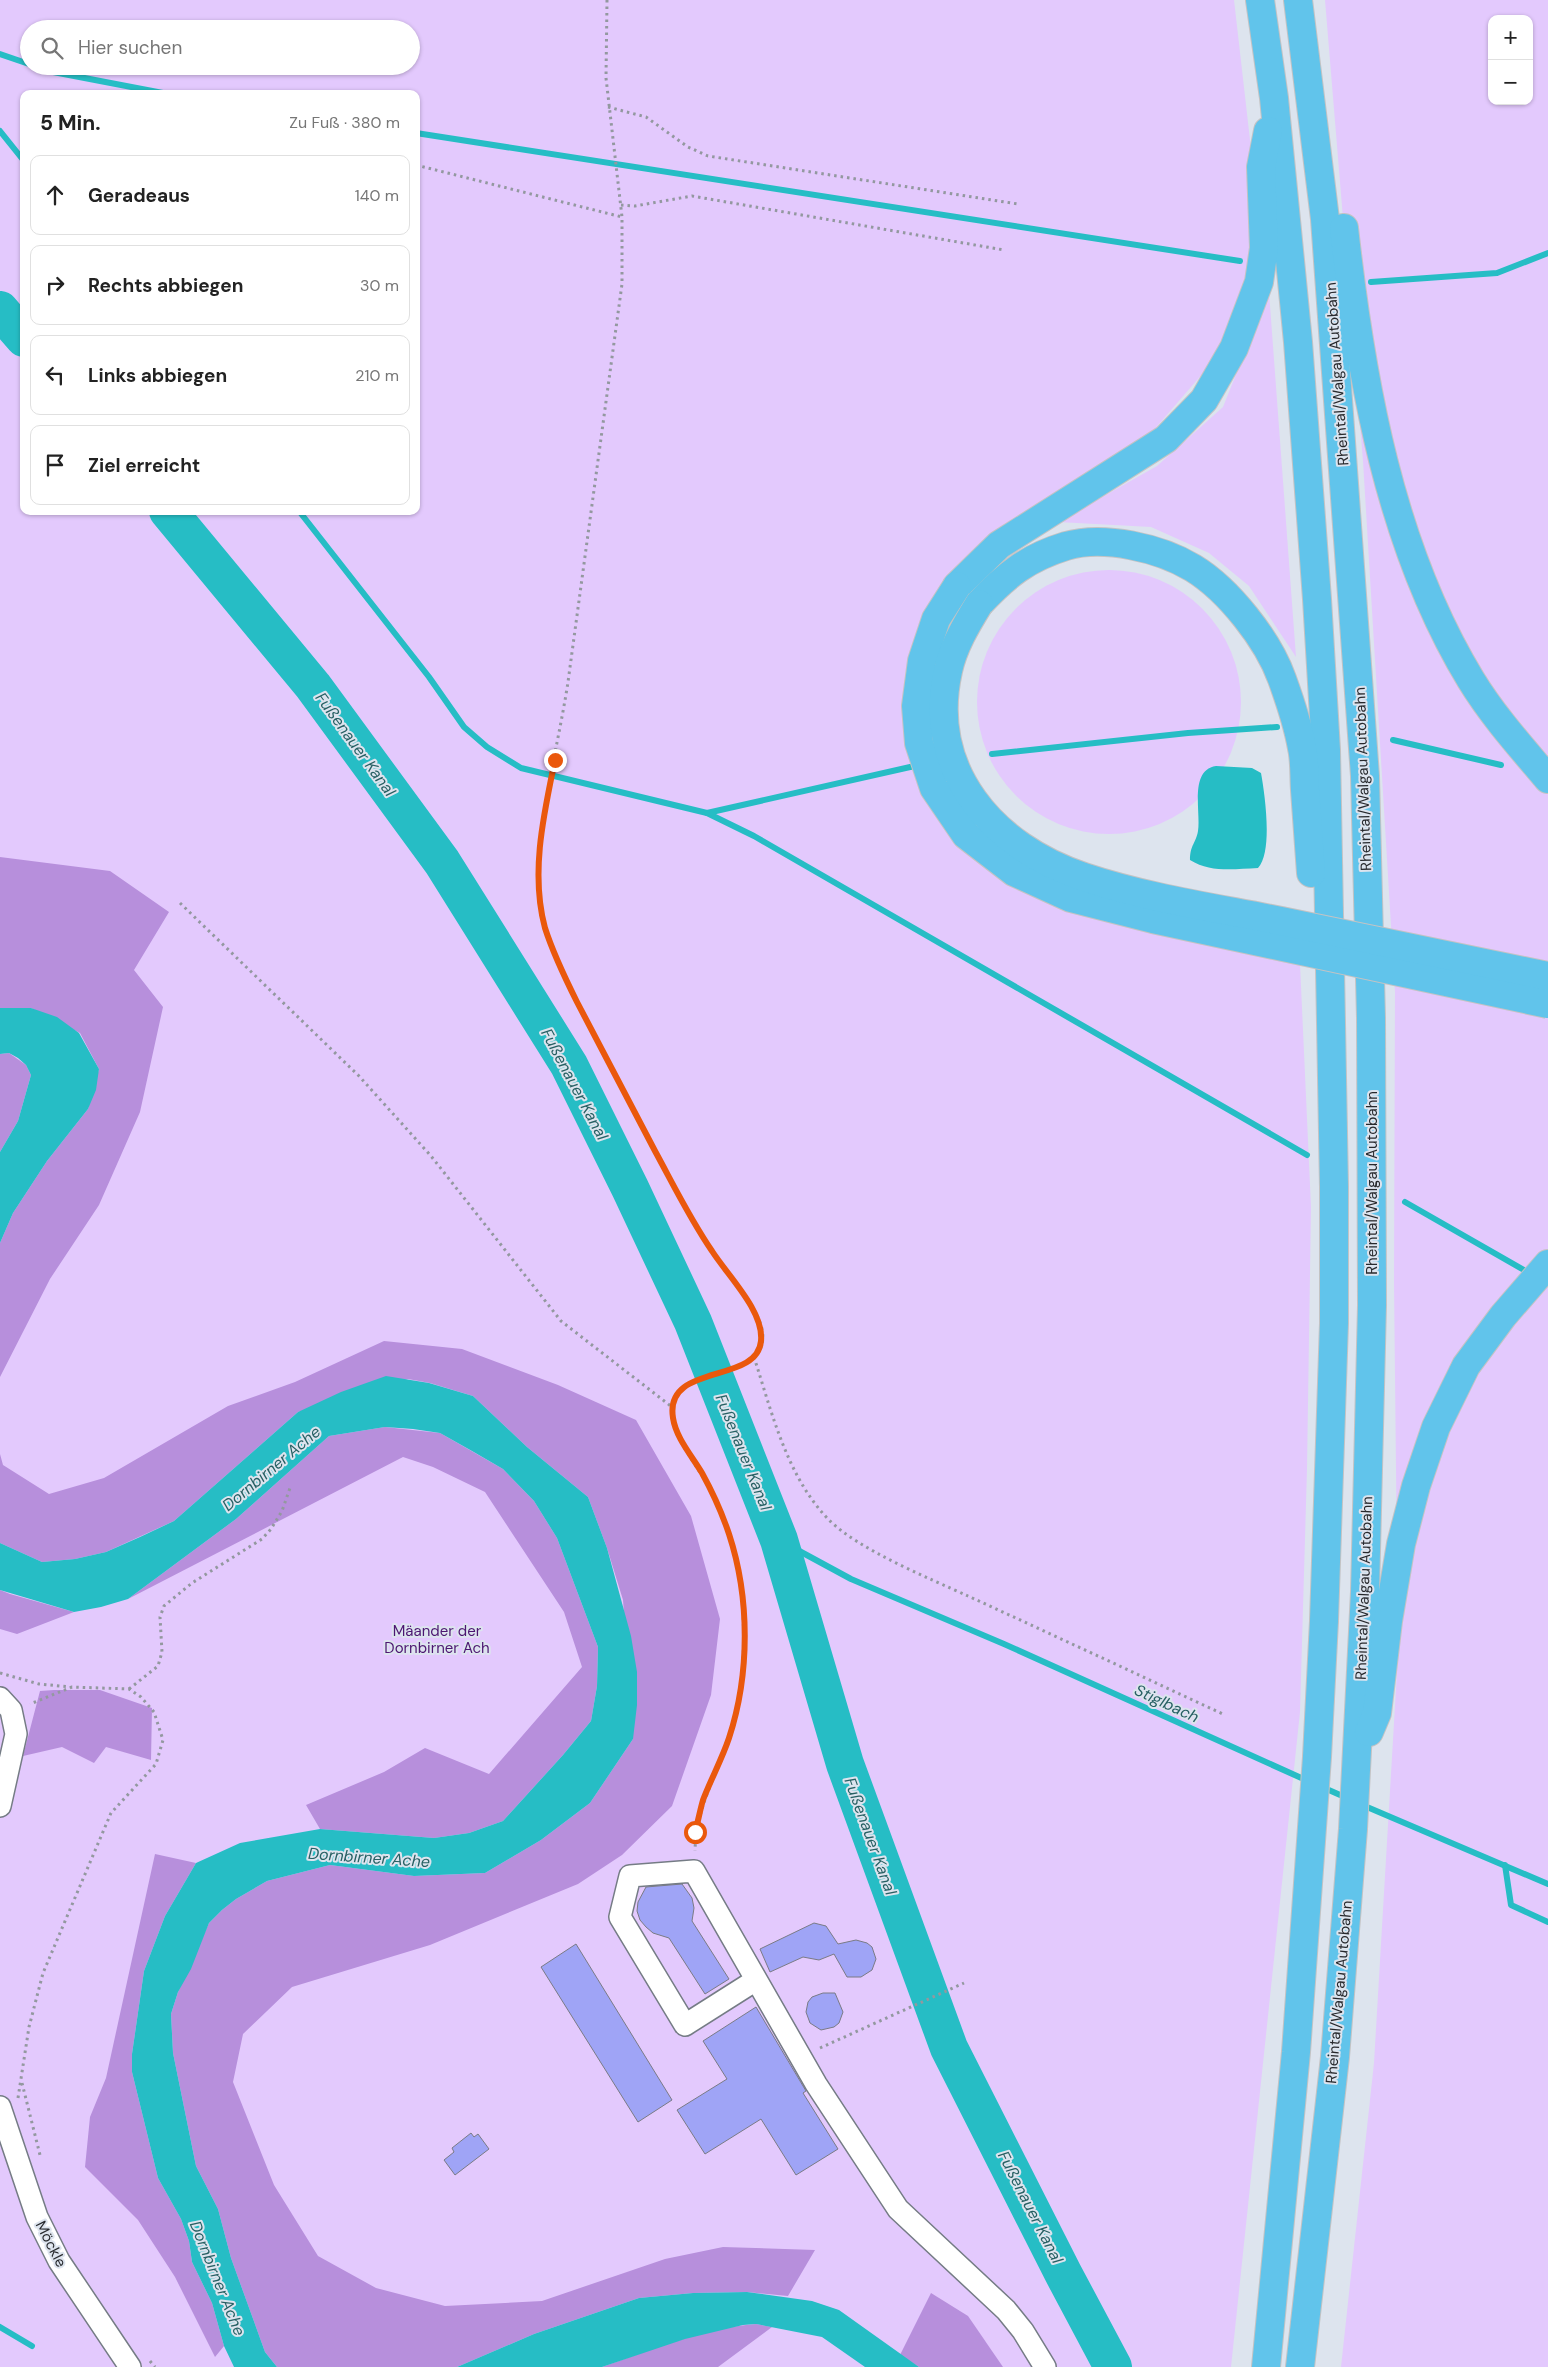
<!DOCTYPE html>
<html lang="de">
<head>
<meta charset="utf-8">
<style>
  :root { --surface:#fff; --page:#f6f6f6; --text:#222; --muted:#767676; --line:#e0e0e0 }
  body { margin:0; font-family:"DM Sans",sans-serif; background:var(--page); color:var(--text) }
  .controls { position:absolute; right:15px; top:15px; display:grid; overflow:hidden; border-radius:10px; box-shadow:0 1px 4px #0004 }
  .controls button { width:45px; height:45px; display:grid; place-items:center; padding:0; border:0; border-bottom:1px solid var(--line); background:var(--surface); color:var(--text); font:25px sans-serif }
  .stop { position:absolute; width:15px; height:15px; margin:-11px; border:4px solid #ea580c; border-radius:50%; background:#fff }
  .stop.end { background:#ea580c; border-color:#fff; box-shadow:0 1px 5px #0008 }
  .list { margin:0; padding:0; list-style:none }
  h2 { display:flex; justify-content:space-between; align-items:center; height:65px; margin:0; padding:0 20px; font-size:21px }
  h2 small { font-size:16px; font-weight:400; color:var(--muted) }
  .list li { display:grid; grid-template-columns:32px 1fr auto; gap:15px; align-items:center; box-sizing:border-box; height:80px; margin:0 10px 10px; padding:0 10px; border:1px solid var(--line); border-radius:10px }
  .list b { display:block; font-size:19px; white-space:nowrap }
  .list em { font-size:16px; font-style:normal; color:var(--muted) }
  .icon { flex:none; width:28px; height:28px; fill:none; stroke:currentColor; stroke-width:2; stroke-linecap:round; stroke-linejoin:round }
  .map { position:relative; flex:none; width:1548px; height:2367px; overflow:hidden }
  .search { position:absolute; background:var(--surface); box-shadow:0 1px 4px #0004; left:20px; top:20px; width:400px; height:55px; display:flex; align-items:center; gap:12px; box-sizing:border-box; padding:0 18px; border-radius:28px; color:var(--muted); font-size:19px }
  .panel { position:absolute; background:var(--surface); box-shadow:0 1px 4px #0004; left:20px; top:90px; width:400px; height:425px; border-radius:10px }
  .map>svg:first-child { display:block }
  .green { fill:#e3c9fd; fill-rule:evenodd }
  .forest { fill:#b78fdc }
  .water { fill:#26bdc5 }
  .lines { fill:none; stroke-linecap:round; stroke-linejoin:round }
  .stream { stroke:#26bdc5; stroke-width:6 }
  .river { stroke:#26bdc5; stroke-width:38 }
  .building { fill:#9fa4f6; stroke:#7a7b85 }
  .minor-casing { stroke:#757c85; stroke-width:24 }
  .highway-casing { stroke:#c3c3c4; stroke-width:30 }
  .path { stroke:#93989f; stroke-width:3; stroke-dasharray:2.5 4; stroke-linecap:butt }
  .minor { stroke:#fff; stroke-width:21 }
  .highway { stroke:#61c4eb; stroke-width:28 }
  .highway-bridge-casing { stroke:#c3c3c4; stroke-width:30; stroke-linecap:butt }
  .highway-bridge { stroke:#61c4eb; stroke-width:28 }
  .route { stroke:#ea580c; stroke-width:6 }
  .labels { text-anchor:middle; stroke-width:4; stroke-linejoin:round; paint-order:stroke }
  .street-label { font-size:15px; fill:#27292d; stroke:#dde4ee }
  .park-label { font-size:15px; fill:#4c1671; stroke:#dde4ee }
  .water-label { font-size:16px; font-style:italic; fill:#276063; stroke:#dde4ee }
</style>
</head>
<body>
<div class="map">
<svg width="1548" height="2367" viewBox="0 0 1548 2367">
  <rect width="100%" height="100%" fill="#dde4ee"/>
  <g class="green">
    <path d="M0 0H1234L1254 175 1250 281 1223 350 1146 439 947 578 919 625 905 673 903 715 924 792 942 825 969 855 995 875 1031 896 1076 913 1123 926 1300 964 1311 1207 1307 1469 1300 1712 1231 2367H0ZM29 29H411V66H29ZM24 94H416V511H24Z"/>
    <path d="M1325 0H1548V2367H1341L1374 2063 1398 1655 1394 1283 1395 992 1363 461ZM1492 19H1529V101H1492Z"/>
    <polygon points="1269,292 1296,657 1249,586 1209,553 1151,527 1058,522 1157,466 1223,407"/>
    <circle cx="1109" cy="702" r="132"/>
  </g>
  <g class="forest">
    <polygon points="0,857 110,871 169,912 134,970 163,1007 140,1112 99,1205 50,1279 0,1377 0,1243 13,1213 47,1161 88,1109 99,1069 80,1033 31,1008 0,1008"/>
    <polygon points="9,1053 26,1065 31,1075 18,1121 0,1152 0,1054"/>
    <polygon points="384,1341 462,1349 558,1385 636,1420 691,1516 720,1619 711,1695 672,1806 622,1855 578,1884 430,1945 292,1987 243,2034 233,2082 274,2185 318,2256 376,2288 445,2306 542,2301 665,2259 723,2247 815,2250 788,2296 747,2292 693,2293 639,2298 534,2334 457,2367 277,2367 265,2352 231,2258 218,2209 196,2166 173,2053 171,2014 178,1992 209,1923 222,1910 236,1899 267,1881 330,1865 414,1876 485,1873 541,1840 590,1803 633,1739 623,1600 607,1548 588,1497 527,1447 473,1396 430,1383 408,1379 298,1412 174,1521 106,1552 75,1559 42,1562 0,1543 0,1454 3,1465 49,1494 104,1478 228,1406 295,1382"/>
    <polygon points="385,1427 440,1433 503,1469 534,1501 557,1538 598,1647 597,1686 591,1721 563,1755 503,1821 469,1833 434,1838 320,1829 306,1805 384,1772 425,1748 489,1774 582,1667 564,1612 485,1492 433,1467 403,1457 128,1599 236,1519 329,1436"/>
    <polygon points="0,1590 10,1594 74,1612 17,1634 0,1629"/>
    <polygon points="54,1690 100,1690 152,1708 151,1760 106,1747 94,1763 62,1747 23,1756 40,1691"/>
    <polygon points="155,1854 196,1863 165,1916 144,1971 132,2054 132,2072 158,2178 181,2219 189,2241 192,2262 212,2303 224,2346 215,2357 175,2277 138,2220 85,2167 90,2117 106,2078"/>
    <polygon points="931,2293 968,2316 1003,2367 919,2367 900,2355"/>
    <path d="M756 2324 772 2327 718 2367H602C651 2350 703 2328 756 2324Z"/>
  </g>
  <g class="water">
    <path d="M1216 766 1252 768 1261 773C1265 795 1273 852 1258 868 1234 869 1211 873 1190 860 1190 845 1196 843 1198 831 1201 812 1189 770 1216 766Z"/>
    <polygon points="31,1008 57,1017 79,1033 99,1069 96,1090 88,1109 47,1161 13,1213 0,1243 0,1152 18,1121 31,1075 26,1065 18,1058 9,1053 0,1054 0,1008"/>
    <polygon points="386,1376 429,1383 473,1396 527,1447 588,1497 607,1548 631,1636 637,1672 637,1705 633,1739 590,1803 541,1840 485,1873 414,1876 330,1865 267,1881 236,1899 222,1910 209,1923 191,1969 178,1992 171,2014 173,2053 196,2166 218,2209 231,2258 265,2352 277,2367 234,2367 224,2346 212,2303 192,2262 189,2241 181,2219 158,2178 132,2072 132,2054 144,1971 165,1916 196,1863 240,1843 320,1829 434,1838 469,1833 503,1821 563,1755 591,1721 597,1686 598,1647 557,1538 534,1501 503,1469 472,1451 440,1433 413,1429 385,1427 329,1436 236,1519 128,1599 101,1607 74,1612 0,1590 0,1543 42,1562 75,1559 106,1552 140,1537 174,1521 298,1412 341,1392"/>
    <polygon points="747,2292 812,2301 839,2310 919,2367 865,2367 822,2337 756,2324 743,2325 685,2339 602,2367 457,2367 534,2334 639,2298 693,2293"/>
  </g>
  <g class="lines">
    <g class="stream">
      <polyline points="0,54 29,64"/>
      <polyline points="34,66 48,71 168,94"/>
      <polyline points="0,131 24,161"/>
      <polyline points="416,133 1240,261"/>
      <polyline points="1371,282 1497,273 1548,253"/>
      <polyline points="299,511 429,677 464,727 487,747 521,768 707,813 754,836 1307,1155"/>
      <polyline points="1393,740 1501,765"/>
      <polyline points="992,754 1188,733 1277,727"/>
      <polyline points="707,813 919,765"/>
      <polyline points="1405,1202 1524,1270"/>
      <polyline points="779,1540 851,1579 1004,1644 1308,1781"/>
      <polyline points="1322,1787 1347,1798"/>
      <polyline points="1360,1804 1548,1884"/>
      <polyline points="1505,1865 1511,1905 1548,1922"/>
      <polyline points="0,2327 32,2346"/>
    </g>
    <g class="river">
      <polyline points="0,310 24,338"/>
      <polyline points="168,511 313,686 442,862 569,1065 630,1188 693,1322 779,1540 845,1764 949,2048 1063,2273 1113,2367"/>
    </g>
  </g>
  <g class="building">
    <polygon points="682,1884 692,1898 694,1908 692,1921 729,1979 705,1994 669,1938 653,1933 646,1927 640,1920 637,1911 638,1902 646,1887"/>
    <polygon points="814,1923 826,1926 838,1944 856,1940 867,1943 872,1947 876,1959 872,1970 861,1977 847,1977 834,1954 819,1960 803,1957 770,1972 760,1949"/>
    <polygon points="576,1944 672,2100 638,2122 541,1967"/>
    <polygon points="823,1993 835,1993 843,2012 839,2023 834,2027 821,2030 810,2023 806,2012 808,2002 812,1997"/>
    <polygon points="756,2007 806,2091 803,2093 838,2149 796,2175 761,2119 705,2154 677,2110 727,2079 703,2041"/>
    <polygon points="471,2133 474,2137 478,2134 489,2149 455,2175 444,2160 454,2152 452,2148"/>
  </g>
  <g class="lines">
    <g class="minor-casing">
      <g id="minor">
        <polyline points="0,1698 11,1710 16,1734 0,1806"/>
        <polyline points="756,1980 685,2025 620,1917 630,1876 694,1871 816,2084 898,2209 1006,2310 1023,2331 1045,2367"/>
        <polyline points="0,2107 37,2217 59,2261 130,2367"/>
      </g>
    </g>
    <g class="highway-casing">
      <g id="highway">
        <polyline points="1260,0 1274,98 1298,342 1317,599 1326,750 1334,1187 1334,1323 1324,1621 1317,1757 1296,2052 1266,2367"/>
        <polyline points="1298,0 1325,219 1365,776 1371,1018 1372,1305 1365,1592 1353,1829 1335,2057 1300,2367"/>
        <path d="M1344 228C1361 381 1390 547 1471 680 1493 716 1521 747 1548 779"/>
        <polyline points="957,586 999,545 1166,439 1204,400 1234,348 1259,282 1264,248 1261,167 1268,131"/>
        <path d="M979 604C1006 575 1027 558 1066 546 1104 535 1160 548 1193 568 1229 590 1268 640 1282 679 1290 701 1298 725 1302 748 1305 761 1304 776 1305 790 1307 817 1309 845 1311 873"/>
        <polyline points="1369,1732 1377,1713 1388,1621 1401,1544 1416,1486 1436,1427 1466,1366 1503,1316 1548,1264"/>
      </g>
    </g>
    <g class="path">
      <path d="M607 0 606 78 622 217V284C604 416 586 549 568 682 557 754 535 826 540 899 543 936 561 970 577 1002 614 1072 649 1145 689 1214 697 1226 704 1239 712 1251 727 1274 756 1303 762 1329 773 1383 676 1363 672 1409 670 1436 702 1471 714 1496 731 1533 741 1573 743 1614 745 1655 742 1700 729 1739 715 1778 696 1809 695 1851"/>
      <polyline points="608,107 646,117 688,147 708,156 1018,204"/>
      <polyline points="416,165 622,217"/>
      <polyline points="621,205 635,206 692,196 1004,250"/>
      <polyline points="180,903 359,1076 431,1156 561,1321 672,1407"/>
      <path d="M754 1357C772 1413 787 1477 829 1520 859 1550 929 1578 968 1596 1053 1635 1139 1675 1225 1715"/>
      <polyline points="0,1673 39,1684 70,1687"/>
      <polyline points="129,1689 158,1666 162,1652 160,1617 164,1606 192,1583 262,1539 271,1529 282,1511 290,1488"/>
      <polyline points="820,2048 964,1983"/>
      <polyline points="22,2083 40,2155"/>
      <polyline points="18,2098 29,2027 43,1973 111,1813 156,1764 163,1740 154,1712 141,1697 129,1689 72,1687 30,1704"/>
      <polyline points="150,2361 155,2367"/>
    </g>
    <use href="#minor" class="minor"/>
    <use href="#highway" class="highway"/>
    <g class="highway-bridge-casing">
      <g id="highway-bridge">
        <polyline points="957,586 936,619 922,661 916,706 919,743 934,788 966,835 1014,872 1071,898 1153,919 1548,1004"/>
        <path d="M979 604C966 625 953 647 948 671 926 771 993 847 1084 877 1147 898 1216 908 1281 921 1370 939 1459 957 1548 976"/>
      </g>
    </g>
    <use href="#highway-bridge" class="highway-bridge"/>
  </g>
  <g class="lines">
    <path class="route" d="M555 760C544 813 530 873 545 928 553 953 565 978 577 1002 603 1052 629 1101 655 1151 673 1184 690 1219 712 1251 728 1276 764 1311 761 1341 757 1385 664 1362 673 1418 676 1438 692 1456 702 1473 713 1493 722 1513 729 1534 750 1598 750 1674 729 1738 722 1759 711 1779 703 1800 700 1810 698 1822 695 1832"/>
  </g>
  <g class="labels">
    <g class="street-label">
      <text transform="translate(1337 374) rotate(-94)" y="5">Rheintal/Walgau Autobahn</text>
      <text transform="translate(1363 779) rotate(-92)" y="5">Rheintal/Walgau Autobahn</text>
      <text transform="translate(1372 1183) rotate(-90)" y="5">Rheintal/Walgau Autobahn</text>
      <text transform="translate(1364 1588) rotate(-88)" y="5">Rheintal/Walgau Autobahn</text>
      <text transform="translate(1339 1992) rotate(-85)" y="5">Rheintal/Walgau Autobahn</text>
      <text transform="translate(51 2244) rotate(63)" y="5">Möckle</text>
    </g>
    <g class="park-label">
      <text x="437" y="1636">Mäander der<tspan x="437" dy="17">Dornbirner Ach</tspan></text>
    </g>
    <g class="water-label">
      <text transform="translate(356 744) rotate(54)" y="6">Fußenauer Kanal</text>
      <text transform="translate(575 1084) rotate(62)" y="6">Fußenauer Kanal</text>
      <text transform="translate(744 1452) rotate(68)" y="6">Fußenauer Kanal</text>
      <text transform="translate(271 1468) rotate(-40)" y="6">Dornbirner Ache</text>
      <text transform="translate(1167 1703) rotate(25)" y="6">Stiglbach</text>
      <text transform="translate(871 1836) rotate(70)" y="6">Fußenauer Kanal</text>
      <text transform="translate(369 1857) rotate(4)" y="6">Dornbirner Ache</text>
      <text transform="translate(1031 2207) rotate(63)" y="6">Fußenauer Kanal</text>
      <text transform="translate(218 2278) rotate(68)" y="6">Dornbirner Ache</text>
    </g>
  </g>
</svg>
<div class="controls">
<button>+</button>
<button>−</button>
</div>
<div class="stop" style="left:695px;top:1832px"></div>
<div class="stop end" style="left:555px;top:760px"></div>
<div class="search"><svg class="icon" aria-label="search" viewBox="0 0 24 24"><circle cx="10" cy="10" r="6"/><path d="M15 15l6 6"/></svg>Hier suchen</div>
<section class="panel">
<h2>5 Min.<small>Zu Fuß · 380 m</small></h2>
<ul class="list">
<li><svg class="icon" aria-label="ahead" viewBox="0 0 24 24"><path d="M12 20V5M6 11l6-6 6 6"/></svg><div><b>Geradeaus</b></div><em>140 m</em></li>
<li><svg class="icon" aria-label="right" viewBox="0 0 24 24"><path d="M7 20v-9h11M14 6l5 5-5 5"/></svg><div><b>Rechts abbiegen</b></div><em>30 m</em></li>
<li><svg class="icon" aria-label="left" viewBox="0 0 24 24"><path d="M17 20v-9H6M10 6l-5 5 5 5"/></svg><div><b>Links abbiegen</b></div><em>210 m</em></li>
<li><svg class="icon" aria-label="arrive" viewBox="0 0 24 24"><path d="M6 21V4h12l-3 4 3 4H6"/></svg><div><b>Ziel erreicht</b></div></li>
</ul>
</section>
</div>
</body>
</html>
